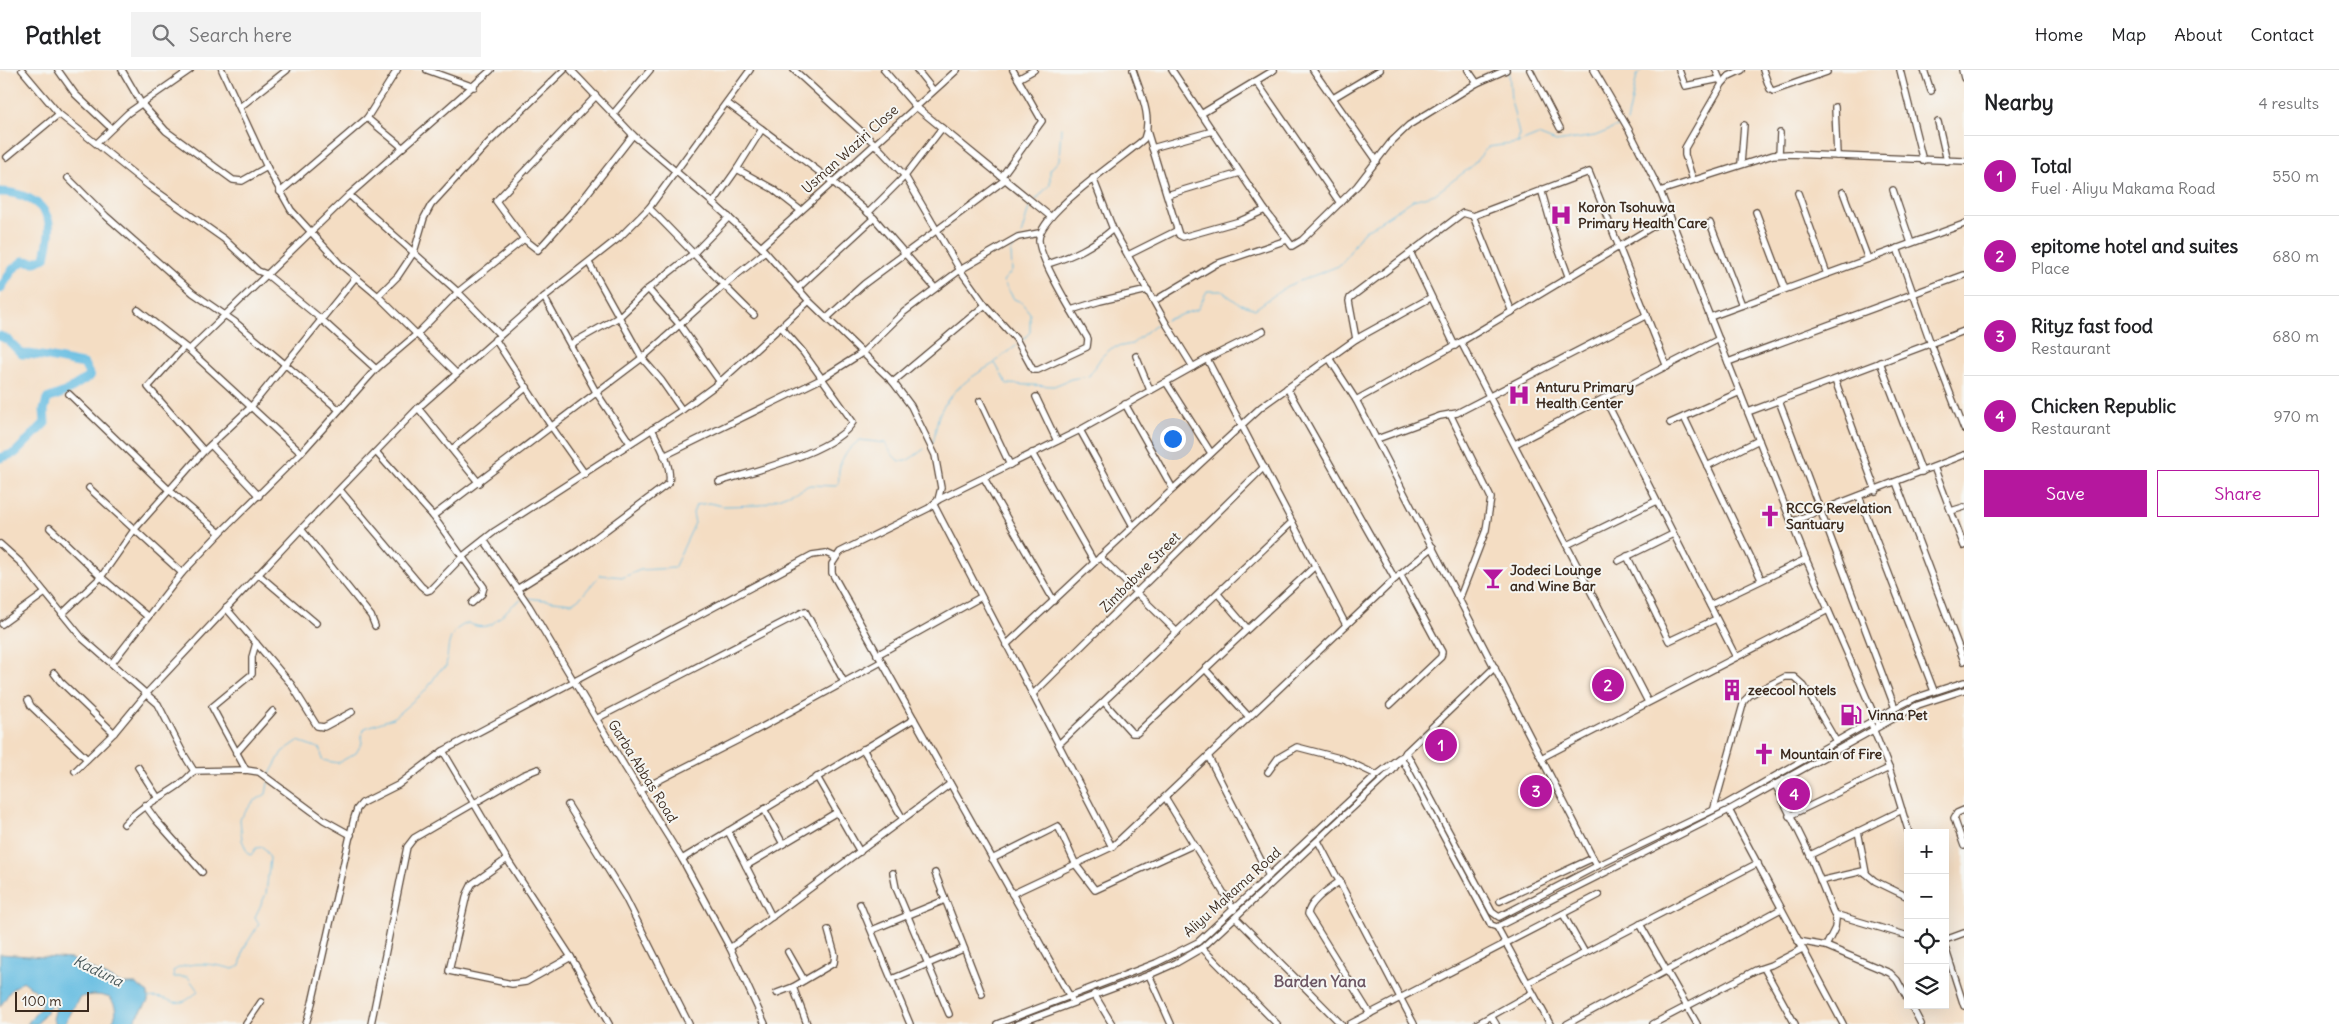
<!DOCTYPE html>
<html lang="en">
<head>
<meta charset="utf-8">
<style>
  :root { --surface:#fff; --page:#f2f2f2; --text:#202124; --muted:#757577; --line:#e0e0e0; --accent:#b5179e }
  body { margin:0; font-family:Delius,sans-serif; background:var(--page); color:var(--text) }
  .controls { position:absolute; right:15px; bottom:15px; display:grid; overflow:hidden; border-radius:0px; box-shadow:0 5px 20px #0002 }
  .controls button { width:45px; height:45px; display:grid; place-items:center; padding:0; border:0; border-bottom:1px solid var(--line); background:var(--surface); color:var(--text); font:25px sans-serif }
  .scale { position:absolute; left:15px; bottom:12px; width:74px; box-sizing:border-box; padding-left:5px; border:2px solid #3b2a1e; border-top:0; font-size:14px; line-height:18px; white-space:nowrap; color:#3b2a1e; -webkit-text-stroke:4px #f6f6f2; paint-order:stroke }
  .you { position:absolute; left:1172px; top:368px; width:18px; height:18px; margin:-12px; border:4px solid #fff; border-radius:50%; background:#1a73e8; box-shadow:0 0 0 8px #1a73e833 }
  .badge { display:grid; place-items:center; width:32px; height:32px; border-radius:50%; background:var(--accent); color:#fff; font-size:16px; font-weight:700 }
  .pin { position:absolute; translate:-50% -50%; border:2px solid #fff; box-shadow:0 1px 5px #0006 }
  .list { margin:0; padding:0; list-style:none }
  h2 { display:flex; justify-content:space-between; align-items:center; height:65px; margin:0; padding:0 20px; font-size:21px }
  h2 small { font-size:16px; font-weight:400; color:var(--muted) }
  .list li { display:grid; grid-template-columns:32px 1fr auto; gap:15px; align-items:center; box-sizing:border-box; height:80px; padding:0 20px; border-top:1px solid var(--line) }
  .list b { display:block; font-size:19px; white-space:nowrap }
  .list p { margin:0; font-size:16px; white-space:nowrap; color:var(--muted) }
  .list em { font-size:16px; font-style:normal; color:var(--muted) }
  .actions { display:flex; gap:10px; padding:15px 20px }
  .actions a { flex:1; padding:11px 0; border:1px solid var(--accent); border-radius:0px; text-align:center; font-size:18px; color:var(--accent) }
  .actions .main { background:var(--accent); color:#fff }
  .icon { flex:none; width:28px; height:28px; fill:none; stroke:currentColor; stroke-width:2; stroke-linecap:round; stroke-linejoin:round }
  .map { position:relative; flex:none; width:1964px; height:954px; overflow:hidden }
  header { display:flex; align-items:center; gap:30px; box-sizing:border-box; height:70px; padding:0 25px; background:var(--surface); border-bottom:1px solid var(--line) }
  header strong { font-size:24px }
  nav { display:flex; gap:28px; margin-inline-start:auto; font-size:18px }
  .search { width:350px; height:45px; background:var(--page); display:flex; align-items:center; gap:12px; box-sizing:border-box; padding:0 18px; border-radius:0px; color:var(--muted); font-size:19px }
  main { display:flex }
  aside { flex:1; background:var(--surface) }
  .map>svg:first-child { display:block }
  .water { fill:#64bce1; stroke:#507380 }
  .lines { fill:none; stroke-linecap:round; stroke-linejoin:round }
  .stream { stroke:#64bce1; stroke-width:1 }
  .river { stroke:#64bce1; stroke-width:9 }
  .minor-casing { stroke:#574537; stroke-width:8 }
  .minor { stroke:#fff; stroke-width:5.5 }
  .labels { text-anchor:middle; stroke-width:4; stroke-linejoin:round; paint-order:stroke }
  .street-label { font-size:14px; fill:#3b2a1e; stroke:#f6f6f2 }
  .poi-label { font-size:14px; font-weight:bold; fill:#3b2a1e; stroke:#f6f6f2; text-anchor:start }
  .water-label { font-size:15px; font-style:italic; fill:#475658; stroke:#f6f6f2 }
  .quarter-label { font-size:16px; font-weight:bold; fill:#6d5764; stroke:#f6f6f2 }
</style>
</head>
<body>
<header>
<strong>Pathlet</strong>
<div class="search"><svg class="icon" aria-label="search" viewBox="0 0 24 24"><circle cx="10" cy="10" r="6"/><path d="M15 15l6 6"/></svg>Search here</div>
<nav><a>Home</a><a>Map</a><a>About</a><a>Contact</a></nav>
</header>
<main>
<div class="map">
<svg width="1964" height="954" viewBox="0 0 1964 954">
  <rect width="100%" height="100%" fill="#f6f6f2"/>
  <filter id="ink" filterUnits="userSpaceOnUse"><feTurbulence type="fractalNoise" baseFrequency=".02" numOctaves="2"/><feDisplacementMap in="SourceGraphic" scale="10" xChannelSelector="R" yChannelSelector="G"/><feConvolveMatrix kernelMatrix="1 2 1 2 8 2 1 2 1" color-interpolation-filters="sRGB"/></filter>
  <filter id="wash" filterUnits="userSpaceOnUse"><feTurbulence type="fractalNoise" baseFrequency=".0096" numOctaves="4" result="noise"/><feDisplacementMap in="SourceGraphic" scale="20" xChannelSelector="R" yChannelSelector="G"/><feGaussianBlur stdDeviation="1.12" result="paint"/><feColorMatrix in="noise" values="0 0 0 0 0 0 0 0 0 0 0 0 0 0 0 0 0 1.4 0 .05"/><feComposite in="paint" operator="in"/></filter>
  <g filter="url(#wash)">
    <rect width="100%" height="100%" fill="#f4ddc3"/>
    <path class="water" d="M0 884 71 889 122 914H136L148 923V931L132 954H110C118 945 117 937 110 928 99 924 91 924 79 928L65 954H56L53 949 56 938 55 933 49 938 37 954H27L41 937V925L23 911 11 920 0 937Z"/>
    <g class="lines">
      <g class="stream">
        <polyline points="1509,1 1511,30 1519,64 1518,73"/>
        <polyline points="1627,52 1637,6 1641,0"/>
        <polyline points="1035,131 1050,114 1050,100 1059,90 1061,58"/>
        <polyline points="1021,165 1029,138 1032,134"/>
        <polyline points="1019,169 1011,182 1012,201 1003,211 1014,229 1021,232 1030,243 1030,262 1021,272"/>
        <polyline points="1166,250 1198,239 1207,221 1222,221 1238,233 1255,239 1287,216 1341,195 1362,163 1413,130 1435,124 1471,97 1488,77 1518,73 1538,65 1556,72 1595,66 1622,55"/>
        <polyline points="995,292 1016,276"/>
        <path d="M933 372C936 363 936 353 939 345 949 321 973 305 995 293L1007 314 1054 316 1071 309 1089 306 1102 286 1112 278 1132 274 1155 255 1162 251"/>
        <path d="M527 528 572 533 581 527 600 505 624 507 640 500 674 498 695 453 693 443 696 435 709 433 723 436 761 435 810 415 837 416C840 410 838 406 839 400 841 387 850 377 860 370L885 373C900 398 902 395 924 379"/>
        <path d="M269 706 282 682 298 671 321 679 322 690 338 693 356 683 362 673 361 667 365 658 393 648 427 619 439 601 446 597C449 577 446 561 468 553 495 566 499 541 521 530"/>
        <path d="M147 928C173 923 174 945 198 921L188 907H174L173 901C190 890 215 894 233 899L240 896 244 878 259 854 255 847 266 824 270 788 263 777 256 778 251 785 248 784 242 770 240 749 253 732 266 724 268 713"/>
      </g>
      <g class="river">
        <path d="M0 122C18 122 42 130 48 149 52 160 47 177 45 188L35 192 23 191 13 199 0 219"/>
        <path d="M0 266 8 270 22 284C43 284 63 291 84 294L90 306 65 322 47 329 44 340 45 353 15 383 0 388"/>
      </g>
    </g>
  </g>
  <g filter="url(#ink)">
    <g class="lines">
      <g class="minor-casing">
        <g id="minor">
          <polyline points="22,0 59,44 149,116 224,169 258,201 266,204 321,249 376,299"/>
          <polyline points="58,0 75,24 111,58"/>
          <polyline points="122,0 141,33 166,61 233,110 242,111 267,97"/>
          <polyline points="222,0 267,97 291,140 340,194 378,226 456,303"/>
          <polyline points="427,0 474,17"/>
          <polyline points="571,0 633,65 713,133 761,177 809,231 893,312 911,336 935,385 941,418 938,430"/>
          <path d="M794 0 875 74 905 106 960 200 985 235 1016 269 1033 300H1038L1087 277 1088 269C1077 250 1040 191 1039 171 1037 144 1123 88 1144 69 1153 47 1140 22 1133 0"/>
          <polyline points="884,0 915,36 1051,147"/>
          <polyline points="917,0 933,20"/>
          <polyline points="1172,0 1265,140 1292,176 1302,170 1357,116 1391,72 1409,55 1477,13 1506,0"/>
          <polyline points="1313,0 1377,91"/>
          <polyline points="1468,0 1477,13"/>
          <polyline points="1530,0 1560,58"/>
          <polyline points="1594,0 1629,60 1660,121 1806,489 1879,656"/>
          <polyline points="1679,0 1685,16 1720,9"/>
          <polyline points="1716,0 1721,12"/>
          <polyline points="1763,0 1770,19 1773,21 1827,2"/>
          <polyline points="1900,0 1923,91"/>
          <polyline points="1924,0 1931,21"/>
          <polyline points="1962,0 1964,8"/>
          <polyline points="1018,9 1034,0"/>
          <polyline points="1256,11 1340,133"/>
          <polyline points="596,26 496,131 524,169 538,180 580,133 633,65"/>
          <polyline points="1333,28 1380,0"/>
          <polyline points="727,33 833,112 874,148 935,218"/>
          <polyline points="240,37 287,0"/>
          <polyline points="1835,37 1837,86"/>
          <polyline points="613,44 650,0"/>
          <polyline points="1201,44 1274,0"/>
          <polyline points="367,48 402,77"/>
          <polyline points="1938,52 1947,91"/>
          <polyline points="1147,61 1179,165 1183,167 1240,151 1265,140"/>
          <polyline points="97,73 128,43 190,0"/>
          <polyline points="1152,78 1213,61"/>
          <polyline points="1779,84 1780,63"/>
          <polyline points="7,87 59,44"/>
          <polyline points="1741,94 1744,55"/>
          <polyline points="737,99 773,119 800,140"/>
          <polyline points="1002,106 1042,51 1013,0"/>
          <polyline points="68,108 106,146 193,223 235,252 338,339"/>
          <polyline points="1093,108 1113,159 1167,255 1193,297"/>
          <polyline points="1693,110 1685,85 1685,78 1722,14 1729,6 1742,0"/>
          <polyline points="1541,119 1558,178 1569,208"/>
          <polyline points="1893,120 1911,173"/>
          <polyline points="1660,121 1773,85 1789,84 1964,91"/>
          <polyline points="280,122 367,48 397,0"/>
          <polyline points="1843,122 1868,189"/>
          <polyline points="1798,123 1827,204"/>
          <polyline points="349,125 458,222 500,265"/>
          <polyline points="1167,125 1240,103"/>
          <polyline points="713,133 737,99 762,59"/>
          <path d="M649 138C685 173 718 211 754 245"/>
          <polyline points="1756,142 1785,219"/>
          <polyline points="868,143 905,106 942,58"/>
          <polyline points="1473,146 1589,102 1667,297"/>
          <polyline points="1710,153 1742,235"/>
          <polyline points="761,177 957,0"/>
          <polyline points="1897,178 1931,274 1964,359"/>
          <polyline points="1411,184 1455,276"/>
          <polyline points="1128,185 1176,161"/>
          <polyline points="589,193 642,288 661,310 682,340"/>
          <path d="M1048 194C1073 186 1092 177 1113 159"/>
          <polyline points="798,218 874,148"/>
          <polyline points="648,219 680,255 720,312"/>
          <polyline points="378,226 398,206 414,182 424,148 431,135 491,70 564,0"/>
          <polyline points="544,227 596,322 630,373"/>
          <polyline points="1154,231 1216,194 1287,170"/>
          <polyline points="138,240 189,280 301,383"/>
          <polyline points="1071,240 1100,231 1148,220"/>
          <polyline points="1710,247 1964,154"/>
          <polyline points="827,248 864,214 1006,109"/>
          <polyline points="495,269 551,356 585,404"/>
          <polyline points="1356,269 1349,231 1350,228 1463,143 1473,146 1512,242"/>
          <polyline points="1461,272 1648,632"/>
          <polyline points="571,274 619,247 648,219 694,183 729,147"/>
          <polyline points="184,277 148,317 204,381"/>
          <polyline points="189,280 349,125 491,0"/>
          <polyline points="1136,286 1150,320"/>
          <polyline points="1329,288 1356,330 1597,796"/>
          <polyline points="1207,289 1346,555"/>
          <polyline points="1728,292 1964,205"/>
          <polyline points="1880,292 1922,402"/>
          <polyline points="1835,310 1876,421"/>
          <polyline points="893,312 985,235"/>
          <polyline points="1166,312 1211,383"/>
          <polyline points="1287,318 1395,509"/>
          <polyline points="69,324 169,420 220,463"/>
          <polyline points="1036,327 1057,371"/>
          <polyline points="1605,329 1736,587"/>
          <polyline points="1356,330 1461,272 1670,146"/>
          <polyline points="980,331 1010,395"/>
          <polyline points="1779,331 1895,638"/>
          <polyline points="1125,334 1173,419"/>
          <polyline points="418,338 479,413"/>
          <polyline points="1748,342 1964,261"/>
          <polyline points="1450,344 1491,428 1486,460 1460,527"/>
          <polyline points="1684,347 1761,509"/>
          <polyline points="1670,353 1740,322"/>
          <polyline points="1080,360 1133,456"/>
          <polyline points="1377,369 1440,346 1457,343 1647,245"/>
          <polyline points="1515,374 1719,269"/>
          <polyline points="211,375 259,426"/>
          <polyline points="452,379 527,317"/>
          <polyline points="376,382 433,446 484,517 482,524 472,533"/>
          <polyline points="1032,383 1094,492"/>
          <polyline points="664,386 821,309 862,283 904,242 960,200 1018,167 1039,163"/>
          <polyline points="1707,396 1759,370"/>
          <polyline points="1934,397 1964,476"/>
          <polyline points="984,408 1054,531"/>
          <path d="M719 412C753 401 835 382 853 352L803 282 781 257"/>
          <polyline points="1896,412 1964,591"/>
          <polyline points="89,418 182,503"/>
          <polyline points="340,420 421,516 427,521 430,520 462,487 495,461 682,340 720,312 809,231"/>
          <polyline points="1859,426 1934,621"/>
          <polyline points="934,435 1112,777"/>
          <polyline points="1951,441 1964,437"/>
          <polyline points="433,446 642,288 723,216 765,182"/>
          <polyline points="1791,452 1964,385"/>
          <polyline points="50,458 101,507 148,547"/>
          <polyline points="301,459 371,546 375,556"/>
          <polyline points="484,470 529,536 625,697 682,789 730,878 765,954"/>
          <polyline points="0,474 21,493 82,568 158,634 183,683 194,701 246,700 259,702 324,750 351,765"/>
          <polyline points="1567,475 1656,431"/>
          <polyline points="1627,486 1669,571 1716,549"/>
          <polyline points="1100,487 1177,562"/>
          <polyline points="1618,491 1673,464"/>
          <polyline points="258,504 316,553"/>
          <path d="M517 519 578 481 669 413C672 395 660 376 652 359"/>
          <polyline points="1218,524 1247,558"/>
          <polyline points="1710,535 1806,489"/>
          <polyline points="226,538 291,614 317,656 324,657 352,642"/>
          <polyline points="62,544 101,507 134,460 204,381 250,338 355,208"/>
          <polyline points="2,554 45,523"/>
          <polyline points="1006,575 1261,337 1356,269 1430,228"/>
          <polyline points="877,585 981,527"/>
          <polyline points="112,593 182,503 220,463 301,383 376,299 417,264 458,222 524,169"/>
          <polyline points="1205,599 1249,647"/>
          <polyline points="54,603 60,611 114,663"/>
          <polyline points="1033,624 1264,397"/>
          <polyline points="28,630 31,636 87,689"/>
          <polyline points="1104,632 1132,663 1137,663 1315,496"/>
          <polyline points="1390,635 1441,587 1442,582 1400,504"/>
          <polyline points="596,649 805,541 844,612"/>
          <polyline points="1872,656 1889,698 1909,763"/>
          <polyline points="1059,674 1292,452"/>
          <polyline points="863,679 903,749"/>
          <polyline points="443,681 507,789 571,887 609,954"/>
          <polyline points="1406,682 1492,842 1499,847 1597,796 1726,734 1895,638 1915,628 1964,612"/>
          <polyline points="236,683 273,641"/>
          <polyline points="1208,686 1269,806"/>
          <polyline points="1401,687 1491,855 1497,857 1729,740 1918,635 1964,620"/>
          <polyline points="1543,687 1828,540"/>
          <polyline points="138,697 158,728"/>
          <polyline points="246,700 212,637 252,604 252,587 256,573"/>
          <polyline points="75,701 114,663 147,623 301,459 418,338 544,227 620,167 649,138 750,0"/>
          <polyline points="1268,702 1278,688 1297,677 1343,689 1377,705"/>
          <polyline points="817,707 860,782"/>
          <polyline points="1775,714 1810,785 1836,849 1835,858 1826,876"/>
          <polyline points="640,720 742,668 881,592"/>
          <polyline points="1165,727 1234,840"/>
          <polyline points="145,735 156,750 202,802"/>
          <polyline points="568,735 625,827 689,954"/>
          <polyline points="1714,738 1744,631 1750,625 1785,607 1794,607 1804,616 1836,671"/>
          <polyline points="764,739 783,774"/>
          <polyline points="1729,740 1843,954"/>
          <polyline points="1964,740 1957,743 1954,748 1964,776"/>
          <polyline points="1789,746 1889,698"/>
          <path d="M124 754C144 731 175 724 194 701"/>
          <polyline points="728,761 772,847"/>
          <polyline points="1858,761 1866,803"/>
          <polyline points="1318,771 1414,954"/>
          <polyline points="1810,785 1902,740"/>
          <polyline points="507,789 472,814 467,824 449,901 512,914 526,912 571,887"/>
          <polyline points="682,789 914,649"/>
          <polyline points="992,789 1058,756 1076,795 1095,820 1193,775"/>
          <polyline points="746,796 837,742"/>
          <polyline points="893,803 896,818 949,944"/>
          <polyline points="935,803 982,924"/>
          <path d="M1340 811C1331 818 1309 831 1308 844L1370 944"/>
          <polyline points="1820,811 1863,801 1875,811 1908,827"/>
          <polyline points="1012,824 1112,777 1395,509 1433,477"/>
          <polyline points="1500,831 1593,788"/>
          <polyline points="860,834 910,954"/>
          <polyline points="1563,844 1585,883"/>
          <polyline points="1834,844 1908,866"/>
          <polyline points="1236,848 1341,954"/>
          <polyline points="1640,854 1697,954"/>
          <polyline points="1497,857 1550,954"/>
          <polyline points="872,860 945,830"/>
          <polyline points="1945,870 1964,863"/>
          <polyline points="1798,871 1826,876 1890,903 1897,910 1908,930"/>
          <polyline points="1945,877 1964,936"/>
          <polyline points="730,878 950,714"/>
          <polyline points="1202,878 1277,954"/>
          <polyline points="788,882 804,910"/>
          <polyline points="1764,898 1795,954"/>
          <polyline points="1149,905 1171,954"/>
          <polyline points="892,909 963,879"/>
          <polyline points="1527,913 1758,793"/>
          <polyline points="793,917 807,954"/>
          <polyline points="777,923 793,917 834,893 835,885 828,860"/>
          <polyline points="1094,924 1112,954"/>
          <polyline points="1073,932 832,503 832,494 840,482 929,438 938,430 1080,360 1207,289 1263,261"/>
          <polyline points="1911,935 1921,954"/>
          <polyline points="1491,946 1496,954"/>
          <polyline points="246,954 261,932"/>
          <polyline points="306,954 312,933 354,748 357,739 362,733 398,715 443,681 812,485 826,483 835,487"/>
          <polyline points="371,954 407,777 414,768 523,705 538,699"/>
          <polyline points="997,954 1156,893 1198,872 1377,705 1399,688"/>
          <polyline points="1017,954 1149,905 1176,893 1202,878 1393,700 1406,682 1495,597"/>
          <polyline points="1350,954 1599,825"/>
          <polyline points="1477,954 1532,923"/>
          <polyline points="1567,954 1781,839"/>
          <polyline points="1653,954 1756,900 1771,895 1802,879"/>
        </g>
      </g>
      <use href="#minor" class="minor"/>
    </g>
  </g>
  <defs>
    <g id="hospital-bare" transform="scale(1.725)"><path d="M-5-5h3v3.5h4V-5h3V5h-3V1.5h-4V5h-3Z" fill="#b5179e" stroke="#f6f6f2" stroke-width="2.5" paint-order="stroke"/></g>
    <g id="church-bare" transform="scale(1.725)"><path d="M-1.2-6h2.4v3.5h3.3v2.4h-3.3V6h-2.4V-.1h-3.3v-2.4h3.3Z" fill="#b5179e" stroke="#f6f6f2" stroke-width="2.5" paint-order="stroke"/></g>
    <g id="bar-bare" transform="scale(1.725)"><path d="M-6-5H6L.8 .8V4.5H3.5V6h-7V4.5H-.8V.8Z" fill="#b5179e" stroke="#f6f6f2" stroke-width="2.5" paint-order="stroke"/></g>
    <g id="building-bare" transform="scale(1.725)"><path d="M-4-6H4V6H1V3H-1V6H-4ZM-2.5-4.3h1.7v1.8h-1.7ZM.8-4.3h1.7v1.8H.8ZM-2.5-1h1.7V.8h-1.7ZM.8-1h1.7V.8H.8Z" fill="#b5179e" stroke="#f6f6f2" stroke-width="2.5" paint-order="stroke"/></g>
    <g id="fuel-bare" transform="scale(1.725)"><path d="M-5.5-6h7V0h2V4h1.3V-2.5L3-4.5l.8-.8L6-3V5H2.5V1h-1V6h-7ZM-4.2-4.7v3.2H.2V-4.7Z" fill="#b5179e" stroke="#f6f6f2" stroke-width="2.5" paint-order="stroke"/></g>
  </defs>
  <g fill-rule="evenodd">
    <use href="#hospital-bare" x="1561" y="145"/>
    <use href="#hospital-bare" x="1519" y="325"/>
    <use href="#church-bare" x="1770" y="446"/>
    <use href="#bar-bare" x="1493" y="508"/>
    <use href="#building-bare" x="1732" y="620"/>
    <use href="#fuel-bare" x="1851" y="645"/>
    <use href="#church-bare" x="1764" y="684"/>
  </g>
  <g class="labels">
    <g class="street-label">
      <text transform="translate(850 79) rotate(-42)" y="5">Usman Waziri Close</text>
      <text transform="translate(1140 502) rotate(-45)" y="5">Zimbabwe Street</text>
      <text transform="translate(643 701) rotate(58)" y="5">Garba Abbas Road</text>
      <text transform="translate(1232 822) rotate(-42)" y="5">Aliyu Makama Road</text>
    </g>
    <g class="poi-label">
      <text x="1578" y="142">Koron Tsohuwa<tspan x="1578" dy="16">Primary Health Care</tspan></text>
      <text x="1536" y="322">Anturu Primary<tspan x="1536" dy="16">Health Center</tspan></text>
      <text x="1786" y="443">RCCG Revelation<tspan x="1786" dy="16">Santuary</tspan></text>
      <text x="1510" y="505">Jodeci Lounge<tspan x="1510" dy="16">and Wine Bar</tspan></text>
      <text x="1748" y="625">zeecool hotels</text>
      <text x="1868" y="650">Vinna Pet</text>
      <text x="1780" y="689">Mountain of Fire</text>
    </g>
    <g class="water-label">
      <text transform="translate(98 901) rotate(26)" y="5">Kaduna</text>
    </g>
    <g class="quarter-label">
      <text x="1320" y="917">Barden Yana</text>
    </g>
  </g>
</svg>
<div class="controls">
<button>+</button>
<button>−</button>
<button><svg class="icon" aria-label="locate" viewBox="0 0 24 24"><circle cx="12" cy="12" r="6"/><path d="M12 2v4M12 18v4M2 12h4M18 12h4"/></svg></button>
<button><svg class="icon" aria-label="layers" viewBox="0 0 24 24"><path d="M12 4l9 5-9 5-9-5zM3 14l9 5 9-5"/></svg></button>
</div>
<div class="scale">100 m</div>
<div class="you"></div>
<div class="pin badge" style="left:1441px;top:675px">1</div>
<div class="pin badge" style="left:1608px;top:615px">2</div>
<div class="pin badge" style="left:1536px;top:721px">3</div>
<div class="pin badge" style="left:1794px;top:724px">4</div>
</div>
<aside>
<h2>Nearby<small>4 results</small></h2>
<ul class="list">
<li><span class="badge">1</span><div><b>Total</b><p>Fuel · Aliyu Makama Road</p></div><em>550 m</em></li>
<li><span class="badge">2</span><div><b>epitome hotel and suites</b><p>Place</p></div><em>680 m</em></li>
<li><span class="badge">3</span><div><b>Rityz fast food</b><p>Restaurant</p></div><em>680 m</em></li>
<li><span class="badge">4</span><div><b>Chicken Republic</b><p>Restaurant</p></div><em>970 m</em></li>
</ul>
<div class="actions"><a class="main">Save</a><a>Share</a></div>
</aside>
</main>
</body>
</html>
